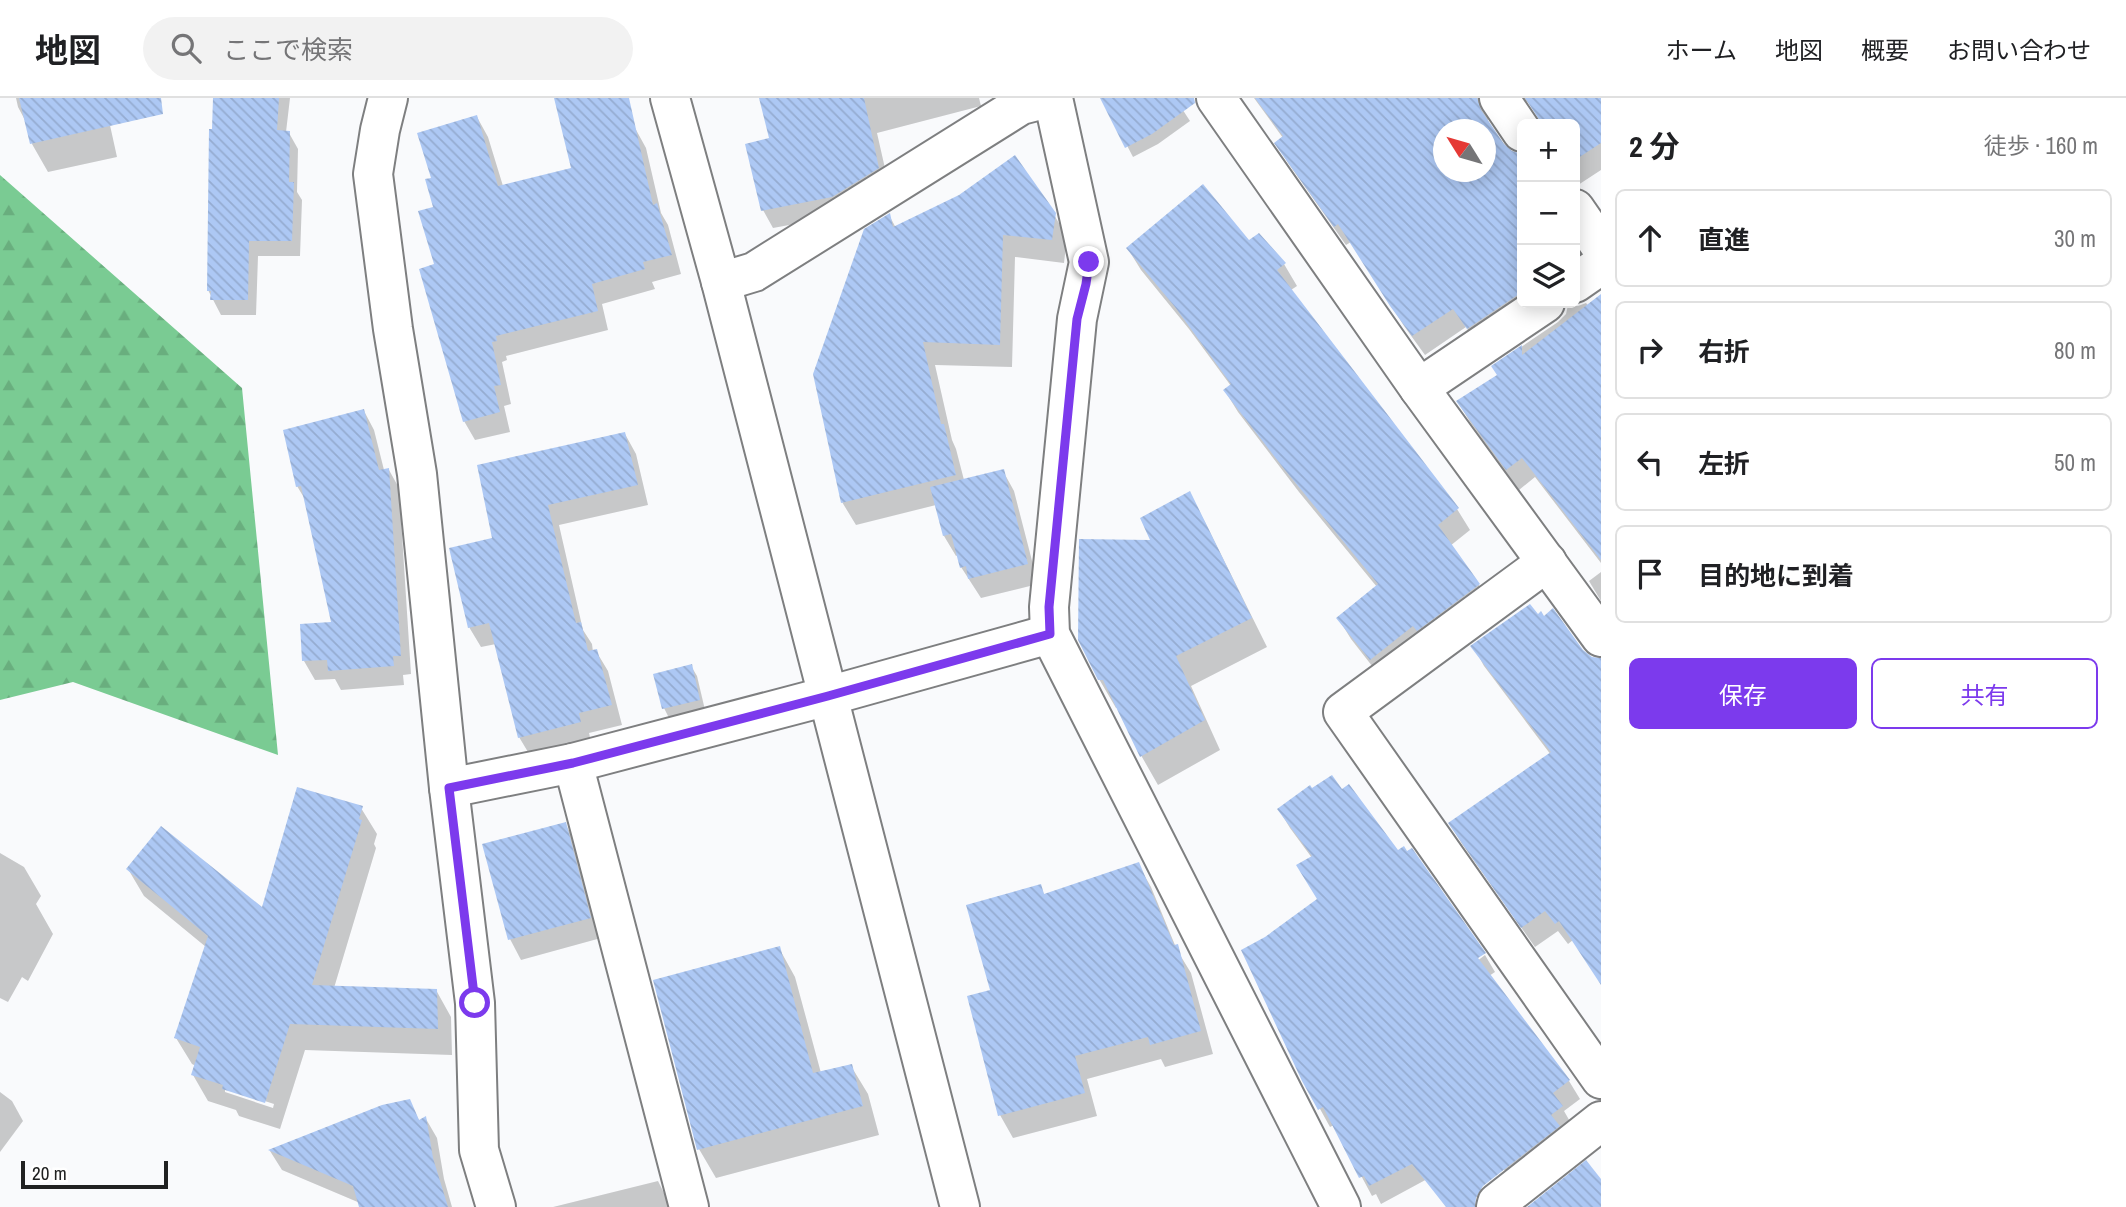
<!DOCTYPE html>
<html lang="ja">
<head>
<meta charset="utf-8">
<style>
  :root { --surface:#fff; --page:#f2f2f2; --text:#202124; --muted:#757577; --line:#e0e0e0; --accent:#7c3aed }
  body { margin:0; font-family:"Archivo Narrow","Noto Sans JP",sans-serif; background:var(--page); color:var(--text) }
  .controls { position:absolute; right:21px; top:21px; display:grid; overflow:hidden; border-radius:10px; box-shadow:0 4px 18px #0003 }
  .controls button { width:63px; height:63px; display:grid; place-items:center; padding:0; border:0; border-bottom:2px solid var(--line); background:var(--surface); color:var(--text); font:35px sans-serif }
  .compass { position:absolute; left:1433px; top:21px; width:63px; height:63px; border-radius:50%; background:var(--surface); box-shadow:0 4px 18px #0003; rotate:307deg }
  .scale { position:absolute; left:21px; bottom:18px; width:147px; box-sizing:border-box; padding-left:7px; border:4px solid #202121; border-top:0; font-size:19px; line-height:24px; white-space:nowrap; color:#202121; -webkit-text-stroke:5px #fff; paint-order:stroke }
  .stop { position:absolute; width:21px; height:21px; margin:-16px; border:5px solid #7c3aed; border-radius:50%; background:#fff }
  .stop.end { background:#7c3aed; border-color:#fff; box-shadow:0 2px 7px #0008 }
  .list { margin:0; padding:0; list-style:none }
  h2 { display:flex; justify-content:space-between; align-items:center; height:91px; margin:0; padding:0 28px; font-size:30px }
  h2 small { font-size:23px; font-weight:400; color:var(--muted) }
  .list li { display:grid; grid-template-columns:46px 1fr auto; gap:21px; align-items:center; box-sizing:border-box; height:98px; margin:0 14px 14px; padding:0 14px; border:2px solid var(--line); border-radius:10px }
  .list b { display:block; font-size:26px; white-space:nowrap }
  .list em { font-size:23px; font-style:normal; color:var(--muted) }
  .actions { display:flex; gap:14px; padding:21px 28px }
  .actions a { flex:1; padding:16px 0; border:2px solid var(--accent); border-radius:10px; text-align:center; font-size:24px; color:var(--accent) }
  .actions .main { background:var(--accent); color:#fff }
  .icon { flex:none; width:38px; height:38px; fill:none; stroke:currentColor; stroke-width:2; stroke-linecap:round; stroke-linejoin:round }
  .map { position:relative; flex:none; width:1601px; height:1109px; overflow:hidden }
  header { display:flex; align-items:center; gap:42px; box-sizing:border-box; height:98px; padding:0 35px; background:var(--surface); border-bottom:2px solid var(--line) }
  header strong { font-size:33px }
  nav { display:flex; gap:38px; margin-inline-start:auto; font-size:24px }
  .search { width:490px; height:63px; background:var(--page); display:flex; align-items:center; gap:18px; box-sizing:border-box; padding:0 24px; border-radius:38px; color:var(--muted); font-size:26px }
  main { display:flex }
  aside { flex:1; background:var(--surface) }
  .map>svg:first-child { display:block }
  .forest { fill:url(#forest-firs) }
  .shadow { fill:#0003; fill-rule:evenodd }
  .building { fill:url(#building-back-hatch); fill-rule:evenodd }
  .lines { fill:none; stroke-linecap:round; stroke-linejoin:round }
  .minor-casing { stroke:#7e7f80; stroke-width:42 }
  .minor { stroke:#fff; stroke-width:38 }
  .route { stroke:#7c3aed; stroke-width:9 }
</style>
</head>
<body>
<header>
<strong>地図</strong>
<div class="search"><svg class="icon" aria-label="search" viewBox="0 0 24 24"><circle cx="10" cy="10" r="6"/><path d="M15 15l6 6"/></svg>ここで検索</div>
<nav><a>ホーム</a><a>地図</a><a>概要</a><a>お問い合わせ</a></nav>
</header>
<main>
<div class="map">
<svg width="1601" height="1109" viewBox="0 0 1601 1109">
  <defs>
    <pattern id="forest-firs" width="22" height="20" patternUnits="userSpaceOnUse" patternTransform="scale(1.75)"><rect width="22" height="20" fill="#7acb93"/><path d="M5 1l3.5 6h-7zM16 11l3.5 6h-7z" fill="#69ae7e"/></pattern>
    <pattern id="building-back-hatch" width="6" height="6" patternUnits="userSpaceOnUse" patternTransform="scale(1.75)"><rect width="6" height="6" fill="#adc8f4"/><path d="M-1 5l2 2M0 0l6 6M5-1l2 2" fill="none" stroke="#95acd1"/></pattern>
  </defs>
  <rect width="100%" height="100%" fill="#f9fafc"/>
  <polygon class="forest" points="0,77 242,290 278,657 73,584 0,602"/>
  <g class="shadow">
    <polygon points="16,0 104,0 117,59 48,74 32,46 26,24 18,9"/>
    <polygon points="215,0 290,0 286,34 289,35 298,51 297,94 302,102 300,158 258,158 256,217 221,217 208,192"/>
    <polygon points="761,0 979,0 981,8 877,35 889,88 843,117 773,130 763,112 772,42"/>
    <polygon points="1133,0 1175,0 1190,23 1158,46 1133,59 1108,11"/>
    <path d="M1254 0H1501L1490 10 1488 22 1489 28 1511 55 1522 57V205L1479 250 1466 229 1425 257 1404 228 1351 144 1346 147 1288 65 1276 45 1283 40ZM1444 32H1486V74H1444Z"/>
    <polygon points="1522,0 1601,0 1601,72 1575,89 1575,26 1543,26 1531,7"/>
    <polygon points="477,19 488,39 503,88 573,72 635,30 646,50 661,115 668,127 681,176 652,184 655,191 602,206 608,232 506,258 507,262 502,264 511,306 504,308 510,334 475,342 464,323 436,168 433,81"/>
    <polygon points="1053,115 1067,139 1064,165 1015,159 1012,269 935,267 952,342 956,351 964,382 1003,373 1014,393 1038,486 981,500 961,469 958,457 956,458 944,438 936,407 856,427 842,404 889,117 896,130"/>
    <polygon points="1259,137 1284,166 1297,188 1291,192 1457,411 1470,432 1450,448 1479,487 1491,508 1383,582 1351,541 1338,520 1377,489 1299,394 1238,314 1225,293 1231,288 1189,231 1141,172 1128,151 1249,144"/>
    <polygon points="1586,205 1598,219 1601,216 1601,465 1535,379 1519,392 1470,324 1458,304 1499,278 1493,268 1558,224 1566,216 1568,207 1578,208"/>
    <polygon points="364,313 374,332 384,372 389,372 399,390 411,576 403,577 404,587 341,592 335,581 315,582 304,563 333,526 306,403 297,388"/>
    <polygon points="625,336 636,356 648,407 559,427 583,532 592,546 593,554 596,553 608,573 622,627 589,635 591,644 531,659 519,639 496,546 481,549 469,529 495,441"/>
    <polygon points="1189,396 1205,424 1267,549 1191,588 1220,652 1158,687 1142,659 1119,610 1116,610 1099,581 1153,443"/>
    <polygon points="1601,474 1601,503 1589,483"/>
    <polygon points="1538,519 1591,560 1601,562 1601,886 1573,842 1568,846 1558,833 1535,849 1462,746 1450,726 1551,657 1484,568 1473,548"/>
    <polygon points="691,568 697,578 705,612 669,620 664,610"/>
    <path d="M361 710 377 736 374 746 376 750 334 890 436 892 451 919 452 957 305 952 280 1031 239 1018 236 1012 208 1003 193 977 196 968 192 966 176 940 206 849 144 798 128 771 263 812ZM225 990 274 1006 273 1010 225 994Z"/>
    <polygon points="1279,712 1472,867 1485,857 1495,874 1489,878 1569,983 1580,1001 1564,1013 1572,1027 1517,1088 1412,955 1442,1073 1381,1106 1376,1096 1372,1098 1334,1027 1330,1029 1304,982 1266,841 1318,802 1312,760 1290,730"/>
    <polygon points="565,726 577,746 601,840 521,862 510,841"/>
    <polygon points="0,755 24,769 41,798 36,806 53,836 28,883 22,879 8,904 0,900"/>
    <polygon points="1138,766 1151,789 1177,852 1191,875 1213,956 1165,969 1161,961 1087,981 1097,1018 1013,1040 1000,1017 992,893 1040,788 1045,798"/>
    <polygon points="779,850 795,879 821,975 851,968 868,996 879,1037 716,1080 699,1051"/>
    <polygon points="0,994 12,1003 23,1023 0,1054"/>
    <polygon points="409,1003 420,1024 426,1021 437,1040 444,1081 452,1109 361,1109 360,1105 282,1072 270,1053"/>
    <polygon points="658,1083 671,1109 553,1109"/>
  </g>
  <g class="building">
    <polygon points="19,0 161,0 163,16 30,46"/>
    <polygon points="213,0 279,0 277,32 290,33 289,84 294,84 292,143 249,143 248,202 210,202 211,193 207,193 209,31 212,31"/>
    <polygon points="554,0 629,0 653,107 657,105 672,157 643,164 645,171 592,186 598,213 496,238 497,243 492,244 501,287 494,288 500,314 463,324 419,171 434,166 418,113 433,109 425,81 431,80 417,35 477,17 498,88 571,70"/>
    <polygon points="759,0 864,0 879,70 832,99 761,113 745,46 769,40"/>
    <polygon points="1100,0 1194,0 1195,5 1152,36 1125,50"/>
    <path d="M1255 0H1477L1481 12 1504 46 1512 53 1522 56V194L1467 231 1453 211 1412 238 1390 208 1338 126 1334 129 1274 45 1283 38ZM1444 32H1486V74H1444Z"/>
    <polygon points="1525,0 1601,0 1601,45 1575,62 1575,26 1542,26"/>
    <polygon points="1015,57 1056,115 1052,142 1003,137 1000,247 923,244 941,326 944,326 956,377 841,405 813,276 864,131 890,115 893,129 959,97"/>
    <polygon points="1203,86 1249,142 1259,135 1286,165 1277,172 1459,410 1438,427 1480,486 1417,533 1413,528 1370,562 1336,520 1378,486 1285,372 1223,292 1231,286 1175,209 1126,150"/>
    <polygon points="1601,196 1601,462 1522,360 1506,372 1456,303 1497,277 1491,268 1522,247 1522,257"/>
    <polygon points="364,311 379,372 389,370 401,558 393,558 394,568 328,573 327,562 302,563 300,526 331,524 301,388 296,389 283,332"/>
    <polygon points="625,334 638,387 548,407 576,525 581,524 588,553 597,551 612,607 579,615 581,624 518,640 489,525 468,530 449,450 492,440 477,367"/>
    <polygon points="1004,371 1028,466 968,481 966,468 960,470 951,436 943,438 930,389"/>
    <polygon points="1190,393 1252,520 1176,558 1205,622 1140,659 1103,582 1098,582 1078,542 1079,441 1150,442 1140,420"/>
    <polygon points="1530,506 1538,516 1541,513 1544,518 1553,510 1583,552 1592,559 1601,560 1601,887 1559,823 1555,826 1545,813 1521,830 1448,725 1551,654 1470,548"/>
    <polygon points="692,566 700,602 662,611 653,576"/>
    <polygon points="1332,677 1342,691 1349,686 1398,752 1404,748 1407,753 1412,750 1486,855 1478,860 1570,982 1553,995 1563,1008 1551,1017 1560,1028 1483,1088 1476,1100 1475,1109 1446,1109 1412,1066 1369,1088 1364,1078 1359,1080 1323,1009 1318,1012 1302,983 1241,852 1265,839 1317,801 1296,767 1312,758 1277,711 1310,687 1312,690"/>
    <polygon points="297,689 363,708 359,721 362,722 312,887 437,891 438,931 290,926 265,1005 222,991 223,987 191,977 200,949 174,940 208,838 126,771 161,728 262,809"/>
    <polygon points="566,724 591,820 508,842 482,746"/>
    <polygon points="1139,764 1174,847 1178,846 1201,933 1150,947 1148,939 1075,958 1085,995 998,1018 967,898 990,892 966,807 1041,786 1044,796"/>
    <polygon points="780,848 813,975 852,966 863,1008 697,1052 653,882"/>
    <polygon points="410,1001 419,1022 426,1018 433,1060 448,1109 359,1109 353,1088 268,1052 382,1007"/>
    <polygon points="1586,1062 1601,1081 1601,1109 1527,1109"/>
  </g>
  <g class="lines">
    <g class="minor-casing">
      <g id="minor">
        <polyline points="388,0 380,32 373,76 393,231 417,376 449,690 475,905 479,1052 496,1109"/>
        <polyline points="670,0 721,184 960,1109"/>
        <polyline points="1053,0 1089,164 1077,221 1049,509 1050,536 1341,1109"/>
        <polyline points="1216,0 1419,290 1601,539"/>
        <polyline points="1499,0 1522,34"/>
        <polyline points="1575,111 1601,149"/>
        <polyline points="721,184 754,174 1021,7 1048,0"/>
        <polyline points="1575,185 1601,167"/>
        <polyline points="1419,290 1545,205"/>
        <polyline points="1547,464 1343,614 1601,981"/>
        <polyline points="573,665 689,1109"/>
        <polyline points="449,690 573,665 828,598 1050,536"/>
        <polyline points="1496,1109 1497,1105 1601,1023"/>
      </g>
    </g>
    <use href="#minor" class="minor"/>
  </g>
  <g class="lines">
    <polyline class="route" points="475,905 449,690 573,665 828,598 1050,536 1049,509 1077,221 1086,186 1089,164"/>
  </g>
</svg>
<div class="controls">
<button>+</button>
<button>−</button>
<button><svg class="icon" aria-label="layers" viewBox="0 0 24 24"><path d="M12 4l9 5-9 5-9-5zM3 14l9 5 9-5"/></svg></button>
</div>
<svg class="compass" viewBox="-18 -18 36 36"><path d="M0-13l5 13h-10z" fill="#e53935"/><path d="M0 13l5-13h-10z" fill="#757577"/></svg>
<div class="scale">20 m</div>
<div class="stop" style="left:475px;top:905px"></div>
<div class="stop end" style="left:1089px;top:164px"></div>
</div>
<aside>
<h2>2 分<small>徒歩 · 160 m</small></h2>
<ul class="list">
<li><svg class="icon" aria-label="ahead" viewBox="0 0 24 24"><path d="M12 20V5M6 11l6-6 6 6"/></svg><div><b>直進</b></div><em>30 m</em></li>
<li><svg class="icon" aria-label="right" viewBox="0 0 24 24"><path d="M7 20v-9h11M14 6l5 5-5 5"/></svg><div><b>右折</b></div><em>80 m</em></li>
<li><svg class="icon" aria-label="left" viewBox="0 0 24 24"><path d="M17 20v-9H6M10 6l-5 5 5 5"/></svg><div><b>左折</b></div><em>50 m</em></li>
<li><svg class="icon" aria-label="arrive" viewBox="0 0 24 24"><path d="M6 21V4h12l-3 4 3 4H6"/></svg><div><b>目的地に到着</b></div></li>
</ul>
<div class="actions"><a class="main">保存</a><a>共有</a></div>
</aside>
</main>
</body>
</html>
